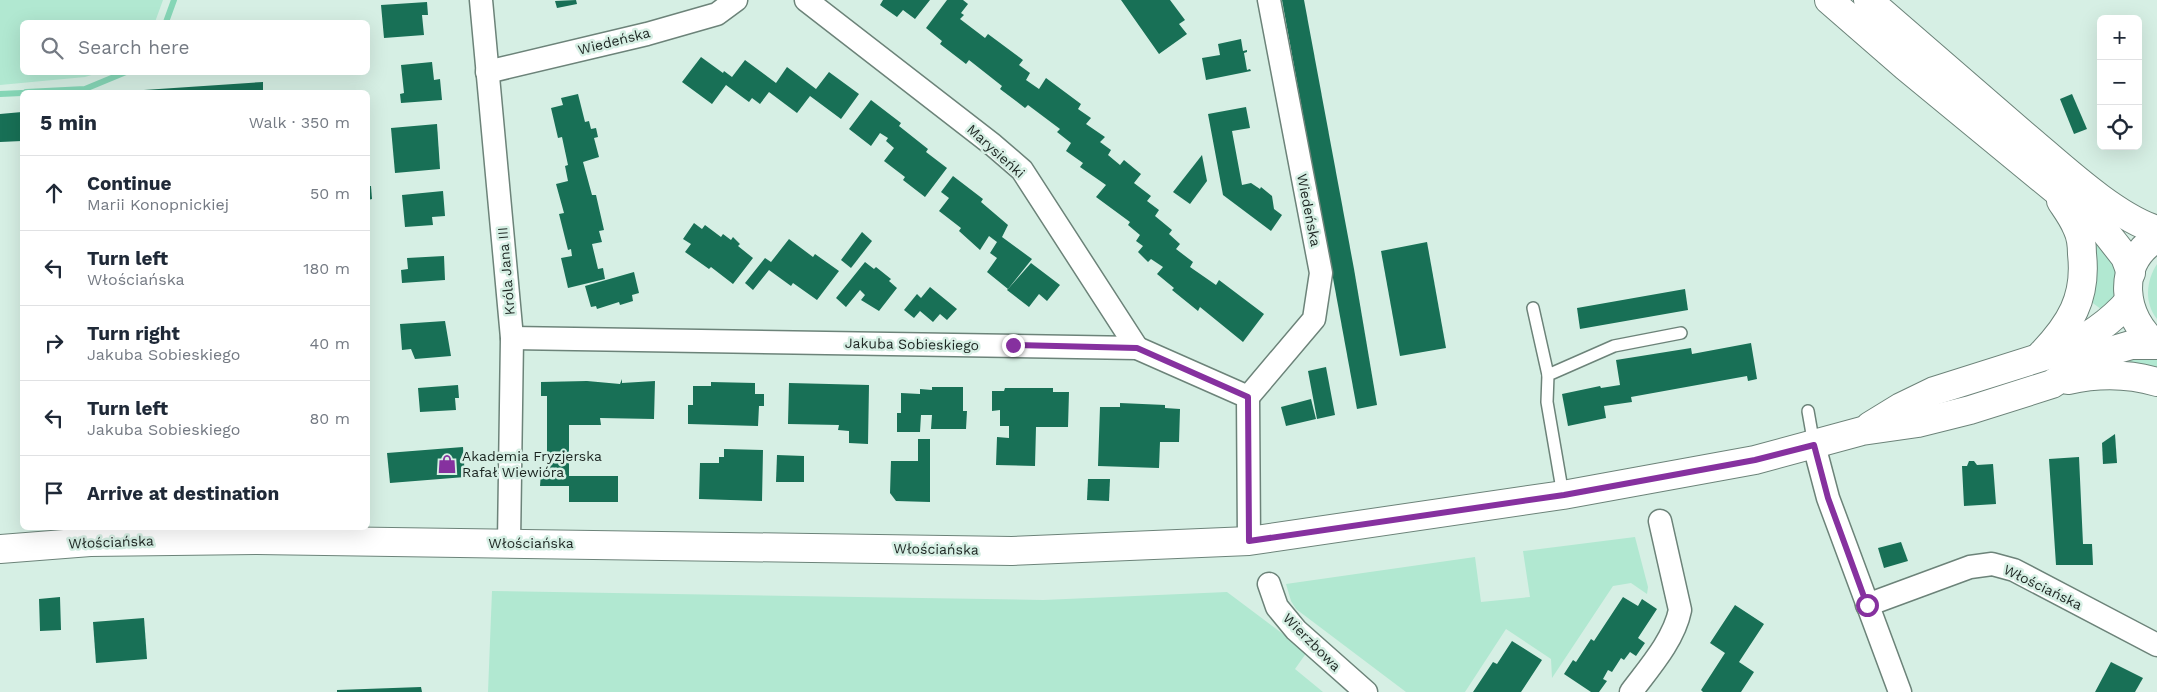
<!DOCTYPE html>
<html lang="en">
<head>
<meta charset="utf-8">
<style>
  :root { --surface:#fff; --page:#f6f6f7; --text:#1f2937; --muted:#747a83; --line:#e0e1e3 }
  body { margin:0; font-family:"Work Sans",sans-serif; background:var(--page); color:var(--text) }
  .controls { position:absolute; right:15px; top:15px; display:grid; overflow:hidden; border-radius:8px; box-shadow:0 5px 20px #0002 }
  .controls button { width:45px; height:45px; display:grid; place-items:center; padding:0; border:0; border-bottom:1px solid var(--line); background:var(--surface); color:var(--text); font:25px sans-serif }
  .stop { position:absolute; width:15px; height:15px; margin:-11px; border:4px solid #86319f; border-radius:50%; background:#fff }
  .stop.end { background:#86319f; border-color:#fff; box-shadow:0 1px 5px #0008 }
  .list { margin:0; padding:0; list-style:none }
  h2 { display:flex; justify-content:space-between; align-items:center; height:65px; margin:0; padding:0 20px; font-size:21px }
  h2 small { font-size:16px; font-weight:400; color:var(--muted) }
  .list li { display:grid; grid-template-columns:32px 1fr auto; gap:15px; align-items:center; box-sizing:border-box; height:75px; padding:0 20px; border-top:1px solid var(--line) }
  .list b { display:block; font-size:19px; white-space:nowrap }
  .list p { margin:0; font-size:16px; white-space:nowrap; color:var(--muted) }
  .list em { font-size:16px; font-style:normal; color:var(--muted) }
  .icon { flex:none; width:28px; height:28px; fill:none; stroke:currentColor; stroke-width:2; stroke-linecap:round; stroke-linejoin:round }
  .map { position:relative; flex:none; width:2157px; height:692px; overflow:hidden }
  .search { position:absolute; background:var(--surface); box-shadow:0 5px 20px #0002; left:20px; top:20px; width:350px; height:55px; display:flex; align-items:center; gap:12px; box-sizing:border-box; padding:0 18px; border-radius:8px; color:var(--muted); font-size:19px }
  .panel { position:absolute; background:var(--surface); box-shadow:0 5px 20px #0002; left:20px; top:90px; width:350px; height:440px; border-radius:8px }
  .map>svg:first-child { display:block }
  .green { fill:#b1e8d1 }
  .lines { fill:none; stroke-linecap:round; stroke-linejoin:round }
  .stream { stroke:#85d6b6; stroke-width:6 }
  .building { fill:#187056 }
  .service-casing { stroke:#6c8379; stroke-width:14 }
  .minor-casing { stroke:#6c8379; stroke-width:25 }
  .primary-casing { stroke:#6c8379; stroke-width:30 }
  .service { stroke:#fff; stroke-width:11 }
  .minor { stroke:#fff; stroke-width:22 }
  .primary { stroke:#fff; stroke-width:28 }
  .route { stroke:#86319f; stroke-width:6 }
  .labels { text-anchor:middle; stroke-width:5; stroke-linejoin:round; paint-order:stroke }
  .street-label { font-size:14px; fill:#1c2521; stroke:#d6efe4 }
  .poi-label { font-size:14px; fill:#1c2521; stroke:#d6efe4; text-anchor:start }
</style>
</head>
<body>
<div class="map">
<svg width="2157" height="692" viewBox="0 0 2157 692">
  <rect width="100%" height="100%" fill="#d6efe4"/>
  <g class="green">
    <polygon points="0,0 163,0 155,22 22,22 22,72 98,73 85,77 0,85"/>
    <path d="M2090 236C2095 239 2103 242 2107 246 2125 266 2119 292 2105 312L2090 301Z"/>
    <path d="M2157 264V319C2144 303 2146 281 2157 264Z"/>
    <polygon points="2129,354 2157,358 2157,373 2131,368"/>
    <polygon points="1635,537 1648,587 1647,594 1631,583 1613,586 1552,678 1551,659 1506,629 1465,692 1406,692 1296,609 1291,601 1286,584 1475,557 1481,602 1530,597 1523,551"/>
    <polygon points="492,591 1043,600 1227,592 1307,652 1295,669 1323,692 488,692"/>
  </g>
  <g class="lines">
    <g class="stream">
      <polyline points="166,22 174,0"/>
      <polyline points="26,92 85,89 126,72"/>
      <polyline points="0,94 22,93"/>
    </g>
  </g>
  <g class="building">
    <polygon points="576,0 577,4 557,8 555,1"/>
    <polygon points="883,0 930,0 915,19 903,10 897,17 880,5"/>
    <polygon points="947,0 963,0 968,4 961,13 964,15 960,19 985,38 988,34 1023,60 1019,65 1030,73 1026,80 1039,89 1046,78 1081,104 1078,109 1091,118 1086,124 1105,137 1100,142 1111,150 1108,155 1120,165 1124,160 1141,174 1134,183 1151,196 1147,201 1159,210 1155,216 1172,230 1169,234 1180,244 1176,249 1193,262 1190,267 1216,285 1219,280 1264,314 1243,342 1200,307 1198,311 1172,290 1174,288 1157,274 1163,267 1151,259 1148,262 1138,252 1143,246 1136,241 1140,235 1128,225 1130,222 1096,197 1106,185 1080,167 1083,163 1066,151 1071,143 1057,132 1060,129 1028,105 1025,108 1012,98 1000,89 1002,86 969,60 966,64 940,44 942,41 926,28"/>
    <polygon points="1121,0 1170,0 1185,20 1179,24 1187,34 1159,54"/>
    <polygon points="1282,0 1304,0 1354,269 1377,405 1357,409"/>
    <polygon points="427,2 428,15 422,15 424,35 384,38 381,5"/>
    <polygon points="1241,39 1243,51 1247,50 1247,52 1244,53 1247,70 1250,69 1251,71 1206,80 1202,58 1220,55 1218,44"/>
    <polygon points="701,57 723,73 724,71 732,77 745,60 776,83 787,67 816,89 829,72 859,94 841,119 810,96 797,113 769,92 760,104 752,98 749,102 726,85 712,104 682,82"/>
    <polygon points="432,62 434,80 440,79 442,100 401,103 400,94 404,93 401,65"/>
    <polygon points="263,82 263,92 129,92 129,91"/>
    <polygon points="578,94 585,122 589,121 591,129 596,128 598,137 594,138 599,157 583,162 592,195 596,195 604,230 599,231 602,242 592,244 598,269 603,268 605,279 568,288 561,258 572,256 571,249 568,250 559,214 564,213 556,184 568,181 565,166 568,165 562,137 558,138 551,108 563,105 561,98"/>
    <polygon points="2072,94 2087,129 2074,134 2060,99"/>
    <polygon points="871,100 901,123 899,126 928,149 926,152 947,168 925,197 903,180 905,177 884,161 894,148 886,141 888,138 880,133 871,146 849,129"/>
    <polygon points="1246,107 1250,128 1232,131 1242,185 1251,183 1260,189 1261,187 1272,196 1274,209 1282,215 1271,231 1223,195 1208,114"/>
    <polygon points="22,112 22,141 0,142 0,114"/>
    <polygon points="437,124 440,169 395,173 391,128"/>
    <polygon points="1202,155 1207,181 1190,204 1173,192"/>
    <polygon points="953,176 983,199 981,202 1008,225 1002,237 1032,259 1008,289 987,272 997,258 990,253 997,242 989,236 980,250 959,231 961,228 939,211 949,198 941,192"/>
    <polygon points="368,186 371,186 372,199 368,200"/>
    <polygon points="443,191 445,216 432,217 433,225 405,227 402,195"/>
    <polygon points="694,223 702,229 705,225 721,237 723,234 731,240 733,237 740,244 738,246 753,258 733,284 711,267 709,269 685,252 691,244 683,239"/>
    <polygon points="862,232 872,241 851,268 841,260"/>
    <polygon points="789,239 813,257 815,254 839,271 817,300 793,283 791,286 769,270 753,290 745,283 765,258 771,262"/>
    <polygon points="1427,242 1446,348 1400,356 1381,251"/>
    <polygon points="444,256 445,280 402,283 401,270 408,269 407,258"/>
    <polygon points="865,262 874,269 876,267 891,279 889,281 897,288 879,311 861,300 865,295 860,290 846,307 836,298"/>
    <polygon points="1031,263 1060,285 1047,301 1039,294 1029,307 1007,290"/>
    <polygon points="634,272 639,293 632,295 633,301 620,305 619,302 597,309 596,306 591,307 585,286"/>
    <polygon points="930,287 957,309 947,320 940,314 933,322 920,311 914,318 904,310 917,294 921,298"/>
    <polygon points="1685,289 1688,310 1580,329 1577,308"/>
    <polygon points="445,321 451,356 415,359 411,349 402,350 400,324"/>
    <polygon points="1751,343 1757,379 1748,381 1747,376 1631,397 1632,402 1604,406 1606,418 1568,426 1562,394 1600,386 1601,388 1620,385 1616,360 1691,348 1692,354"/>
    <polygon points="1326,367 1335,415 1317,419 1308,371"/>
    <polygon points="622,379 622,383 655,381 654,419 600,418 601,425 569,425 569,476 618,476 618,502 569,502 569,486 540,486 541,472 547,472 547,396 541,396 541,382 587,381 620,384"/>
    <polygon points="711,382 755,383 755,394 764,394 764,406 759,406 758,426 688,424 688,405 693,405 693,386 711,386"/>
    <polygon points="789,383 869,385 868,444 849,443 849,431 838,430 839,425 788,424"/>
    <polygon points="458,385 459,398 455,398 456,410 420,412 418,388"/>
    <polygon points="932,387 963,387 963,411 967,411 966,429 931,429 932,415 921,415 920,432 897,432 897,413 901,413 901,393 920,394 920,389 932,390"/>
    <polygon points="1005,388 1053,388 1053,392 1069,392 1068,427 1036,427 1035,466 996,465 997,437 1009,438 1009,426 1000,426 1000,410 992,411 992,391 1004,391"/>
    <polygon points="1311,399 1316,419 1286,426 1281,407"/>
    <polygon points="1120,403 1165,405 1165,408 1180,409 1179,442 1160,442 1159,468 1098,466 1100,407 1120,407"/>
    <polygon points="2115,434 2117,463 2103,464 2102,443"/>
    <polygon points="918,439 930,439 930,502 896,501 890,493 891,461 918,461"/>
    <polygon points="463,447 465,477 390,483 387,453"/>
    <polygon points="724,449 763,450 762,501 699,499 700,463 719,463 719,457 724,457"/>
    <polygon points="777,455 804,456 804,482 776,482"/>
    <polygon points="2079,457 2083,544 2092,544 2093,565 2056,565 2049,459"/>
    <polygon points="1969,461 1974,461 1977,465 1993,464 1996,504 1964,506 1962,466 1967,466"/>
    <polygon points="1088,479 1110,479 1109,501 1087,500"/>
    <polygon points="1901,542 1908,561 1884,568 1878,548"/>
    <polygon points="60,597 61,630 40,631 39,599"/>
    <polygon points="1623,597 1638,606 1642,599 1657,609 1638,638 1645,643 1636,656 1630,652 1624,660 1621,658 1612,672 1608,670 1603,679 1607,681 1599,692 1591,692 1564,674 1573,660 1576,662 1591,639 1594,641"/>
    <polygon points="1735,605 1764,624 1739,662 1754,672 1741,692 1703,692 1701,690 1725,653 1710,643"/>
    <polygon points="144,618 147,659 96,663 93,622"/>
    <polygon points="1512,641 1542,660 1521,692 1473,692 1493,662 1497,664"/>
    <polygon points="2111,662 2143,678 2135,692 2095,692"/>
    <polygon points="421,687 422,692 337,692 337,690"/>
  </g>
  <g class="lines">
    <g class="service-casing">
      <g id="service">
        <polyline points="1533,308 1548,375"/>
        <polyline points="1808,411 1814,445"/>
        <polyline points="1563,495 1547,402 1548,375 1614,346 1681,333"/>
      </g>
    </g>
    <g class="minor-casing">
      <g id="minor">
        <polyline points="481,0 512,338 509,542"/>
        <polyline points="806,0 993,145 1022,170 1137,348"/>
        <polyline points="487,72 647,34 717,14 736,0"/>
        <polyline points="512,338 1137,348 1248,397 1249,541"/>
        <polyline points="1248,397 1314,319 1321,273 1269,0"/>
        <polyline points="1814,445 1828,498 1900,692"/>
        <polyline points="1269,584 1277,607 1296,630 1366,692"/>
        <polyline points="1867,605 1970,567 1992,564 2014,570 2157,645"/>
        <path d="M1631 692C1649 668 1674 640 1680 610L1660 521"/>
      </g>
    </g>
    <g class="primary-casing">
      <g id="primary">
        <polyline points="1829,0 1906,67 2103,229 2125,257 2131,273"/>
        <path d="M1868 0C1920 45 1972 90 2024 135 2060 165 2113 216 2157 230"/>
        <path d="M2157 238C2115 263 2122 318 2157 345"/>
        <path d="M2041 355C2070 325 2087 298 2082 254 2082 246 2081 236 2077 228 2073 218 2067 210 2061 201"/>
        <path d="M2068 380C2099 373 2127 373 2157 382"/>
        <path d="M1870 426 1901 407 1934 391 2058 352C2086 339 2109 324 2129 301"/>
        <polyline points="0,549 90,542 257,540 1012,551 1249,541 1563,495 1755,460 1862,431 1918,423 1970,410 2052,384 2084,363 2114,350 2131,345 2156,345"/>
      </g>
    </g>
    <use href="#service" class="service"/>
    <use href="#minor" class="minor"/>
    <use href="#primary" class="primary"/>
  </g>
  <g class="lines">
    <polyline class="route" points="1013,345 1137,348 1248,397 1249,541 1564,495 1755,460 1814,445 1828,498 1867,605"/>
  </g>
  <defs>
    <g id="shop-bare" transform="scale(1.5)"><path d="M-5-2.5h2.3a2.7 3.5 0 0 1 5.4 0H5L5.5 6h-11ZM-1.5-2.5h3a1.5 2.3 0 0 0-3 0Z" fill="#86319f" stroke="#d6efe4" stroke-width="2.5" paint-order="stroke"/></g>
  </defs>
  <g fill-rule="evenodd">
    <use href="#shop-bare" x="447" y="464"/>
  </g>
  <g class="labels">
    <g class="street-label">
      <text transform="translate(614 41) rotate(-14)" y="5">Wiedeńska</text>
      <text transform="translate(996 151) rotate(42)" y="5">Marysieńki</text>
      <text transform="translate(1309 210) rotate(79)" y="5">Wiedeńska</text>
      <text transform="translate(506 271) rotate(-95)" y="5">Króla Jana III</text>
      <text transform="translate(912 344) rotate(1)" y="5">Jakuba Sobieskiego</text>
      <text transform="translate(111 542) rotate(-2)" y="5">Włościańska</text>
      <text x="531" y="548">Włościańska</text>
      <text transform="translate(936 549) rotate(1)" y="5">Włościańska</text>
      <text transform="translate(2043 587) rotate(26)" y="5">Włościańska</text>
      <text transform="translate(1312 642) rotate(45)" y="5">Wierzbowa</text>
    </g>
    <g class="poi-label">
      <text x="462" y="461">Akademia Fryzjerska<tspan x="462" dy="16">Rafał Wiewióra</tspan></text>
    </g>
  </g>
</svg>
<div class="controls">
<button>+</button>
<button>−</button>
<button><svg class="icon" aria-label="locate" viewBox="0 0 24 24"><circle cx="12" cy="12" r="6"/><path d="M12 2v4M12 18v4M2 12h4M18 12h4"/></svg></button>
</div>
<div class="stop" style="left:1867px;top:605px"></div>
<div class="stop end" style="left:1013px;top:345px"></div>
<div class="search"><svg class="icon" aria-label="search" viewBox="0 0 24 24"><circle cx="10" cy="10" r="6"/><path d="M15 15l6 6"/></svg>Search here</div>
<section class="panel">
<h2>5 min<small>Walk · 350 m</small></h2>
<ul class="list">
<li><svg class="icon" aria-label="ahead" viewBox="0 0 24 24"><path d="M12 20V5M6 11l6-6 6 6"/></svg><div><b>Continue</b><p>Marii Konopnickiej</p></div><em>50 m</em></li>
<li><svg class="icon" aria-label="left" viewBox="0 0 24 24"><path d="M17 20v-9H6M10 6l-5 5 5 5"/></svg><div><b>Turn left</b><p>Włościańska</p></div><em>180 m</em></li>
<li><svg class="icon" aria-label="right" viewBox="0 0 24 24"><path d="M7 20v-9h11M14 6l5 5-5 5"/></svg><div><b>Turn right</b><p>Jakuba Sobieskiego</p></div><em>40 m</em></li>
<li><svg class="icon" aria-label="left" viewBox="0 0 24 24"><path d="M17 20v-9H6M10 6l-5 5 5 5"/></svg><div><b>Turn left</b><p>Jakuba Sobieskiego</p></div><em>80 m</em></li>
<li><svg class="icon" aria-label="arrive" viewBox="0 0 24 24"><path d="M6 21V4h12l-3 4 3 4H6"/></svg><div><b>Arrive at destination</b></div></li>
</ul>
</section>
</div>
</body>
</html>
